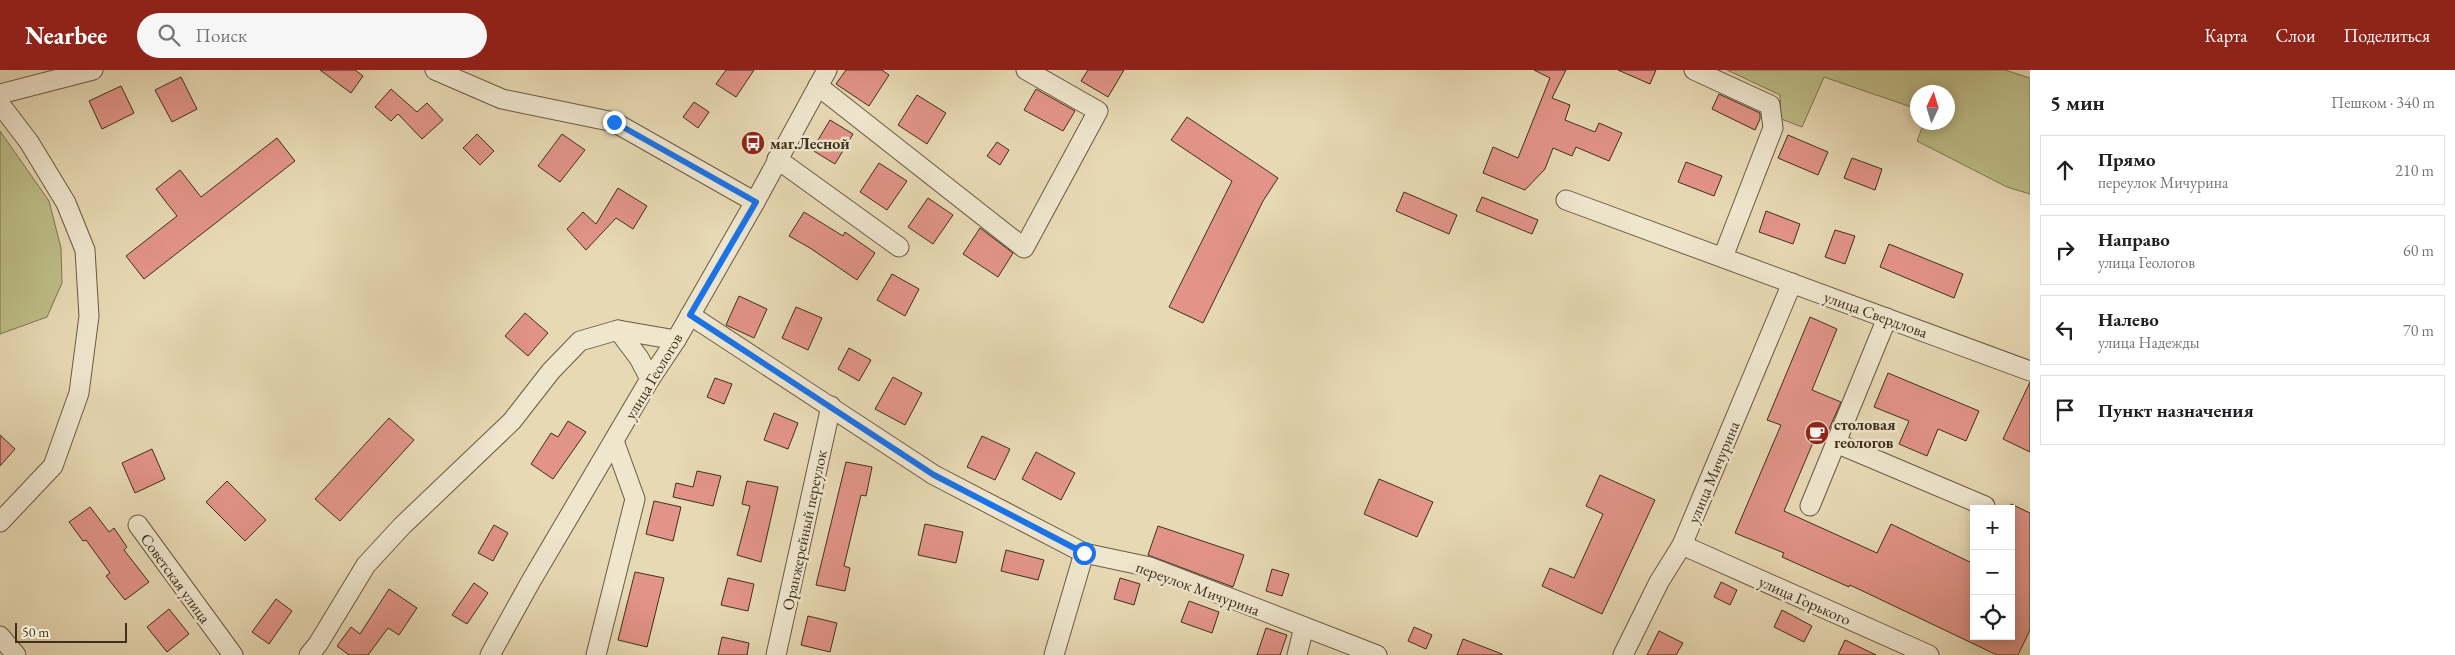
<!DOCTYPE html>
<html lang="ru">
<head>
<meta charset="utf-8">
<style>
  :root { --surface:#fff; --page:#f6f6f6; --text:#202124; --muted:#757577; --line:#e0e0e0; --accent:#8f2418 }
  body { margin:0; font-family:"EB Garamond",serif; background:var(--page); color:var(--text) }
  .controls { position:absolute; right:15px; bottom:15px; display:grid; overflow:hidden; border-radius:0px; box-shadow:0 2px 12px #0003 }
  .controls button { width:45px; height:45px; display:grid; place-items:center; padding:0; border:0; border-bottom:1px solid var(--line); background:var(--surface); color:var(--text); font:25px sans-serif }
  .compass { position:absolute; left:1910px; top:15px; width:45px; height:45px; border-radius:50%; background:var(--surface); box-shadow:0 2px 12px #0003; rotate:4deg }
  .scale { position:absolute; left:15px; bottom:12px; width:112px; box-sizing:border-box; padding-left:5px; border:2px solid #3f2f1c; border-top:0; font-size:14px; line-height:18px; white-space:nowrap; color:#3f2f1c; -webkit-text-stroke:4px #efe6ce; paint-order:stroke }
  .stop { position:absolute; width:15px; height:15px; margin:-11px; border:4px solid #1a73e8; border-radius:50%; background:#fff }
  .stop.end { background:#1a73e8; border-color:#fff; box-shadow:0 1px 5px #0008 }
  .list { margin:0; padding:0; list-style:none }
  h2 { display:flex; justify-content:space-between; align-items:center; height:65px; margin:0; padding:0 20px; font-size:21px }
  h2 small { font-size:16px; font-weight:400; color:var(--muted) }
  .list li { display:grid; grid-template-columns:32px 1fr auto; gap:15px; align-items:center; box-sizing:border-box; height:70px; margin:0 10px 10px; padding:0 10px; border:1px solid var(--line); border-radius:0px }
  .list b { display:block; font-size:19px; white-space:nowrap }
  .list p { margin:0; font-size:16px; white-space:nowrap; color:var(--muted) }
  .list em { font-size:16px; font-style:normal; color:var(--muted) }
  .icon { flex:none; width:28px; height:28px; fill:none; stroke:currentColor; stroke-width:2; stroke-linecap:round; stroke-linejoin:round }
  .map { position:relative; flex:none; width:2030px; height:585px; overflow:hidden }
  header { display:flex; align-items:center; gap:30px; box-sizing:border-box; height:70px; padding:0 25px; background:var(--accent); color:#fff }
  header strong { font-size:24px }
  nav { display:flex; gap:28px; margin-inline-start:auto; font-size:18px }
  .search { width:350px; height:45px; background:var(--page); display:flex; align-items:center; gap:12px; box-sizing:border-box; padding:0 18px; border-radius:28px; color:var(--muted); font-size:19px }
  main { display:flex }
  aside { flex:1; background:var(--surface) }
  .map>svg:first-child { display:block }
  .green { fill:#bdbd88; stroke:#7e7652 }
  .building { fill:#e29488; stroke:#3f2f1c }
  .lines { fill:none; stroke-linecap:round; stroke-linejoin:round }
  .minor-casing { stroke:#695a42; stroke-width:21 }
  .minor { stroke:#efe6ce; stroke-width:19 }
  .route { stroke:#1a73e8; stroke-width:6 }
  .labels { text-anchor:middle; stroke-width:5; stroke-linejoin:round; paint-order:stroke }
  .poi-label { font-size:16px; font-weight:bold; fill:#3f2f1c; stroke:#efe6ce; text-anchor:start }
  .street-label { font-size:16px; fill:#3f2f1c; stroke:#efe6ce }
</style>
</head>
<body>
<header>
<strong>Nearbee</strong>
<div class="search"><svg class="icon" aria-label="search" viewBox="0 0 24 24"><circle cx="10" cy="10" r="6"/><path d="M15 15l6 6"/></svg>Поиск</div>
<nav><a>Карта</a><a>Слои</a><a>Поделиться</a></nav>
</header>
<main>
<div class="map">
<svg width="2030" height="585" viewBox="0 0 2030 585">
  <rect width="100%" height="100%" fill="#e7d9b4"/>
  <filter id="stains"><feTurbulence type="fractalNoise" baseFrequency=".004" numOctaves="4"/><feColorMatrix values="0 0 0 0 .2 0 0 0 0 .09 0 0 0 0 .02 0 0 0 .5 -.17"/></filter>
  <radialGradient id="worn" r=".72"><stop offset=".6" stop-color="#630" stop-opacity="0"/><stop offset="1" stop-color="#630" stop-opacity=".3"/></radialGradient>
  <g class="green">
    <polygon points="1727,0 2005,0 2030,8 2030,124 2007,117 1917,71 1924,53 1948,52 1948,22 1918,22 1917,39 1824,7 1802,57 1781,49 1780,25"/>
    <polygon points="0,61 49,131 61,178 62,213 47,247 0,264"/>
  </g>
  <g class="building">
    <polygon points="320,0 355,0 363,6 351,23"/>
    <polygon points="726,0 754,0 736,27 716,14"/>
    <polygon points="846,0 882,0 889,5 869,36 836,14"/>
    <polygon points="1088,0 1124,0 1108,27 1081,11"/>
    <polygon points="1534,0 1566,0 1552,28 1570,35 1565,50 1595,62 1599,53 1622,63 1609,91 1576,77 1572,86 1553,78 1545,99 1525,120 1483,103 1493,77 1518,88 1550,8"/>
    <polygon points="1618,0 1656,0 1650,14"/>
    <polygon points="181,7 197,39 172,52 155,20"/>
    <polygon points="121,16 134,43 102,59 89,31"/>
    <polygon points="391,19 417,42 427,33 443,50 422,69 398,44 391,51 375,37"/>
    <polygon points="1036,19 1075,41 1063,61 1024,40"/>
    <polygon points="1719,24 1760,43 1760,49 1755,60 1712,39"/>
    <polygon points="917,25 946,43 927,74 898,55"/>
    <polygon points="694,32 709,42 698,58 683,47"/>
    <polygon points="1187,47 1278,108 1263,131 1203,253 1169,237 1232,111 1171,70"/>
    <polygon points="830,50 853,64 835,94 812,80"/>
    <polygon points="477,64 494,81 480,95 463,78"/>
    <polygon points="562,64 585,80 560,112 538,96"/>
    <polygon points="1788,65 1828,82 1818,105 1778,88"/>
    <polygon points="277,68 295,91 144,209 126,186 177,146 156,119 180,100 201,127"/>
    <polygon points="997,72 1009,80 1000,95 987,86"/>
    <polygon points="1852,88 1882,99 1875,120 1844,108"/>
    <polygon points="1686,92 1722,106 1714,126 1678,112"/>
    <polygon points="879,93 907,111 887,140 860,122"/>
    <polygon points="618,118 647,136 633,159 616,148 586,180 567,159 583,142 596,154"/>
    <polygon points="1404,122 1457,145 1449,164 1396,141"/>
    <polygon points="1482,127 1538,150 1532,164 1476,141"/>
    <polygon points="928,128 953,145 933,174 908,157"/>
    <polygon points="1766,141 1800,154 1793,174 1759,162"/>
    <polygon points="804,142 843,166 845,162 875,183 857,210 810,178 789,166"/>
    <polygon points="980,158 1013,183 998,207 963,184"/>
    <polygon points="1835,160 1855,166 1845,194 1825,187"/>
    <polygon points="1889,174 1963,204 1954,228 1880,197"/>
    <polygon points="892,204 919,219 905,246 877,230"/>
    <polygon points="739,226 767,239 754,268 726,255"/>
    <polygon points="796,237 822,248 808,280 782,268"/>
    <polygon points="525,243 548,263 528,286 505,266"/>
    <polygon points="1810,247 1837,259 1812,320 1841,332 1826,366 1817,363 1784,441 1877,483 1891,454 1974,494 1974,566 2011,566 2011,434 2030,443 2030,560 2018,585 1997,585 1850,515 1849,517 1782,487 1784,483 1735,463 1781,355 1767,350"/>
    <polygon points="849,278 871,290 859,311 838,299"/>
    <polygon points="1888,303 1979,341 1966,371 1938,359 1927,386 1899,374 1909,351 1874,337"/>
    <polygon points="893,307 922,323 905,355 875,339"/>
    <polygon points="715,308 732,314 724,334 707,327"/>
    <polygon points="2030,312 2030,382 2003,369"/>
    <polygon points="774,343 798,353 788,379 764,370"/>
    <polygon points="389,348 414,370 340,451 315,429"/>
    <polygon points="568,351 586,362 553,409 531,394 551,363 558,367"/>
    <polygon points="0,365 15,379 0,396"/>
    <polygon points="982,366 1010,379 995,410 967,397"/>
    <polygon points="152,379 165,409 135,423 122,393"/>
    <polygon points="1036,382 1075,403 1061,430 1022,409"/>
    <polygon points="846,392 872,397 866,426 861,425 844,496 850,498 845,521 816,515"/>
    <polygon points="697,401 721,406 713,436 673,427 676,413 693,417"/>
    <polygon points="1600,405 1655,430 1602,544 1542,516 1550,498 1574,508 1603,444 1586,436"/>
    <polygon points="1379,409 1433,432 1417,467 1364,444"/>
    <polygon points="227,411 266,450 245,471 206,432"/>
    <polygon points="747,411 778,417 761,492 737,485 750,436 742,434"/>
    <polygon points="654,431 681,437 673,471 646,464"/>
    <polygon points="90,437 109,462 114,458 127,477 124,480 149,512 125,530 106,506 110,503 86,470 83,471 69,452"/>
    <polygon points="925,454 963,462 956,493 918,485"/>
    <polygon points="494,455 508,463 493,491 478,483"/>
    <polygon points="1158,456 1244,485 1233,517 1148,485"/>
    <polygon points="1006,480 1044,490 1038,510 1001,501"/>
    <polygon points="1272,499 1289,504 1282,526 1266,521"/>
    <polygon points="635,502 664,508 647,577 618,570"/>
    <polygon points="728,508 754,514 748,541 721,535"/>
    <polygon points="1120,508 1140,514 1134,535 1114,529"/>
    <polygon points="1721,512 1737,520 1730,535 1714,527"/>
    <polygon points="474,513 488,523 467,554 452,545"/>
    <polygon points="389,519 417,538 399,565 388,558 368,585 349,585 337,576 351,557 360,564"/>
    <polygon points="276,529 292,541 269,574 252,562"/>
    <polygon points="1189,531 1219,542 1212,563 1181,552"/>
    <polygon points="169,539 189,564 167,582 147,557"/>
    <polygon points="1782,540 1812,556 1804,572 1774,557"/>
    <polygon points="808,546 837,553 830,582 801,575"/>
    <polygon points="1414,557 1432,565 1426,579 1408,571"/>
    <polygon points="1266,558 1287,565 1280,585 1257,585"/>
    <polygon points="1659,561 1683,573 1676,585 1647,585"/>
    <polygon points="722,567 749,573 747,585 718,585"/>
    <polygon points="1463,569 1502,584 1502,585 1457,585"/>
    <polygon points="1845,570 1876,585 1838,585"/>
  </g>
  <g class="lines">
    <g class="minor-casing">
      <g id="minor">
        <polyline points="435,0 502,29 614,52 755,132"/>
        <polyline points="1694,0 1770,35 1773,58 1723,187"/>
        <polyline points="818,16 1024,178 1098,41 1026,0"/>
        <polyline points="0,24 93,0"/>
        <polyline points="0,34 29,72 66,133 85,180 89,246 79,323 53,396 0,452"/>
        <polyline points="777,89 899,177"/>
        <polyline points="1566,130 2030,301"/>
        <polyline points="690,245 934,405 1084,483 1150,497 1377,585"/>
        <polyline points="618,260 639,288 650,309"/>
        <polyline points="1836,373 1985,436"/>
        <polyline points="1810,436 1887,248"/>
        <polyline points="138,455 233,585"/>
        <polyline points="1682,475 1929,585"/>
        <polyline points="0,566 16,585"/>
        <polyline points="309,585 318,574 366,495 402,456 512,351 551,301 580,271 618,260 676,270"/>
        <polyline points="490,585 531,511 650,309 676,270 755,132 827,0"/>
        <polyline points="596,585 635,429 614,371"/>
        <polyline points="776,585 831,336"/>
        <polyline points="1054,585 1084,483"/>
        <polyline points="1297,585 1304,557"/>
        <polyline points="1623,585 1659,512 1682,475 1792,213"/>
      </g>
    </g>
    <use href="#minor" class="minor"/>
  </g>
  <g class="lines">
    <polyline class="route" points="614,52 756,132 690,245 934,405 1084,483"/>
  </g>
  <defs>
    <g id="bus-disc" transform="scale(1.25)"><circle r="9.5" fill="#8f2418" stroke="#efe6ce"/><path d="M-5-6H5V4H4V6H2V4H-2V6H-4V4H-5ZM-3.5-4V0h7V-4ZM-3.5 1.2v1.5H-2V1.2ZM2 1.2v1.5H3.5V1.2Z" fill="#fff"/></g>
    <g id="cafe-disc" transform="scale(1.25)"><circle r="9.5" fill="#8f2418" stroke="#efe6ce"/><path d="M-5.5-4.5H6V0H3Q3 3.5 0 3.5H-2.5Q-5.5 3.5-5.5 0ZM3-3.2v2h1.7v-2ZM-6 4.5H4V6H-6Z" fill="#fff"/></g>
  </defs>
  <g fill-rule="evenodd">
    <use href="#bus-disc" x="753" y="73"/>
    <use href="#cafe-disc" x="1817" y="363"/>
  </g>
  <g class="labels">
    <g class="poi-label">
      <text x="770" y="79">маг.Лесной</text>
      <text x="1834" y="360">столовая<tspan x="1834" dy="18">геологов</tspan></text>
    </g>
    <g class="street-label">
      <text transform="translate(1876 244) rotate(20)" y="6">улица Свердлова</text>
      <text transform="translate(653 306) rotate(-59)" y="6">улица Геологов</text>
      <text transform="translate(1713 402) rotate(-67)" y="6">улица Мичурина</text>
      <text transform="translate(804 460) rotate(-78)" y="6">Оранжерейный переулок</text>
      <text transform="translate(176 508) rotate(54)" y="6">Советская улица</text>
      <text transform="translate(1198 518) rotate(20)" y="6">переулок Мичурина</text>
      <text transform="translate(1805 530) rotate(24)" y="6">улица Горького</text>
    </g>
  </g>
  <rect width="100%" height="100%" filter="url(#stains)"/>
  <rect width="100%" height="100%" fill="url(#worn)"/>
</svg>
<div class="controls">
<button>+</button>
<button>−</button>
<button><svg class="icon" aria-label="locate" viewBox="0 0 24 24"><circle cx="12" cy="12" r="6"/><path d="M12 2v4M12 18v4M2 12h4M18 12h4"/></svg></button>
</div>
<svg class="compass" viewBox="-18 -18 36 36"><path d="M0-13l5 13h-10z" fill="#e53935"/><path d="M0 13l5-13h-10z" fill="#757577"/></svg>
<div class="scale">50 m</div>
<div class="stop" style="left:1084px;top:483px"></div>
<div class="stop end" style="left:614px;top:52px"></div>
</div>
<aside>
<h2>5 мин<small>Пешком · 340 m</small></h2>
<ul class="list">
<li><svg class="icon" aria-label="ahead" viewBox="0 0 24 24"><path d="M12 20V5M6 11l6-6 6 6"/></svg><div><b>Прямо</b><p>переулок Мичурина</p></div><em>210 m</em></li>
<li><svg class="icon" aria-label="right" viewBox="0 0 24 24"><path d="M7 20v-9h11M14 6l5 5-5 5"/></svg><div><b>Направо</b><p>улица Геологов</p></div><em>60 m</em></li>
<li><svg class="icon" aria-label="left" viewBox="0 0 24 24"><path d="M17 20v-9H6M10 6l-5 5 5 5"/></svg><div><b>Налево</b><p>улица Надежды</p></div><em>70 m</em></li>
<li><svg class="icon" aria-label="arrive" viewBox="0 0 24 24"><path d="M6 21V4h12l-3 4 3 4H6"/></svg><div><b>Пункт назначения</b></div></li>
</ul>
</aside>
</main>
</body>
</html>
